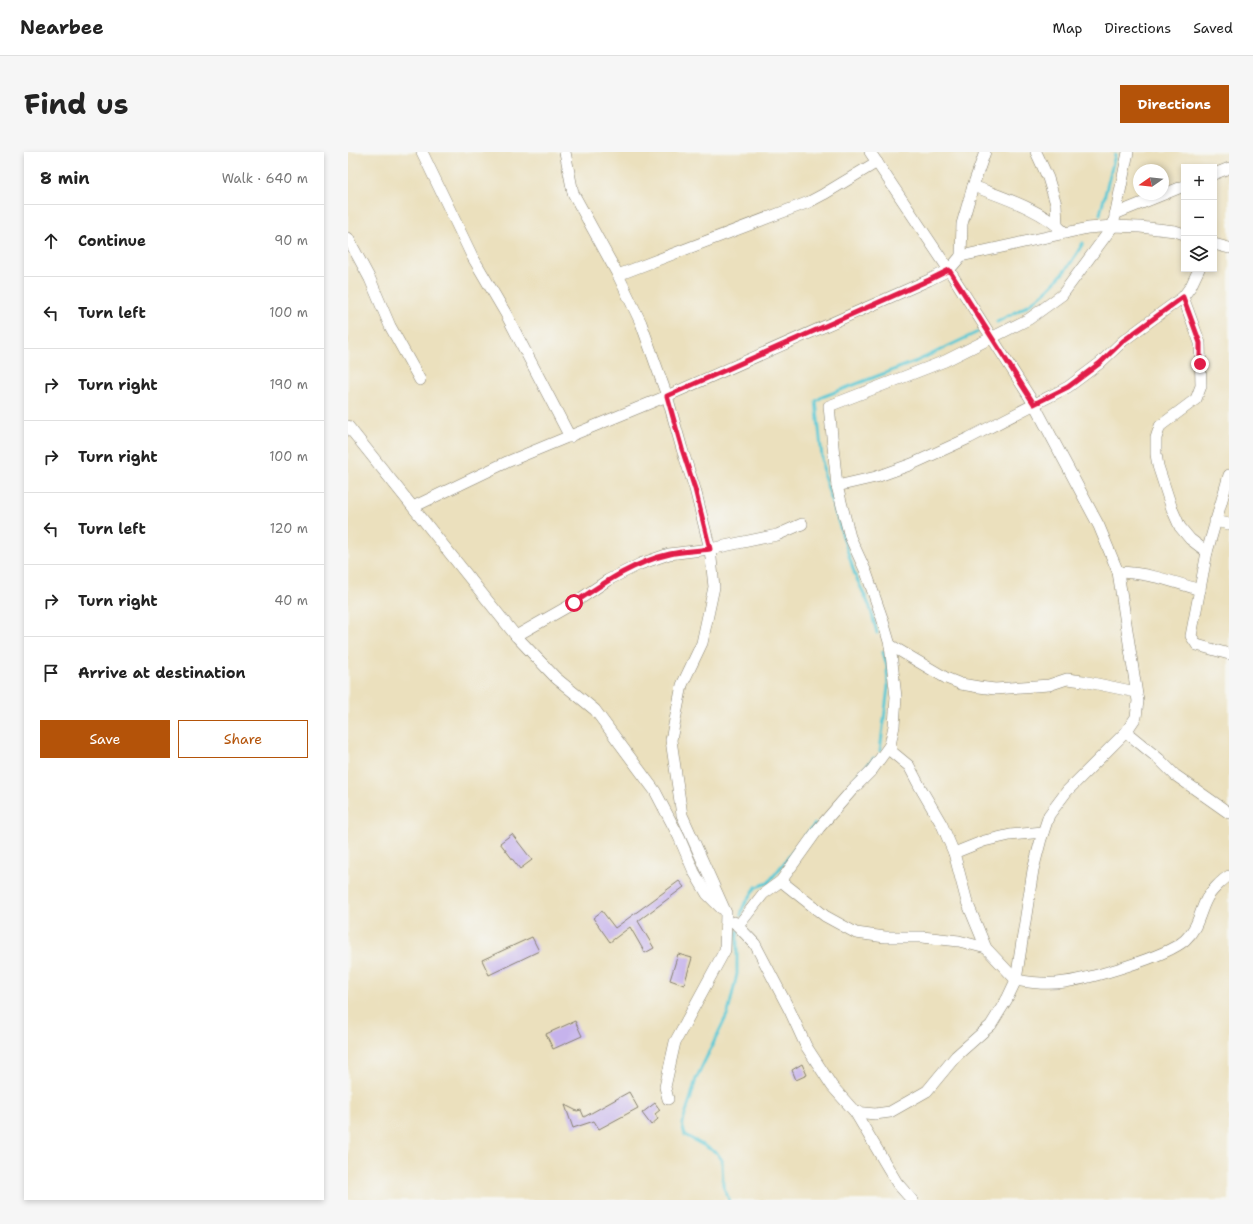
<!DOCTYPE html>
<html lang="en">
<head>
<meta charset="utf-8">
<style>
  :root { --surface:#fff; --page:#f6f6f6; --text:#222; --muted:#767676; --line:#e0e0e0; --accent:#b45309 }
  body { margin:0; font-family:"Shantell Sans",sans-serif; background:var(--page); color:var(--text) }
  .controls { position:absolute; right:12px; top:12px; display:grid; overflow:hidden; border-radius:0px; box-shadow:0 2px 6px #0003 }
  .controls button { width:36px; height:36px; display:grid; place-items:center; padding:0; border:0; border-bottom:1px solid var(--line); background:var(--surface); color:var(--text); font:20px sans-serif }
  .compass { position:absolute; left:785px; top:12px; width:36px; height:36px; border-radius:50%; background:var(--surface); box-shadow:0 2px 6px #0003; rotate:256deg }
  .stop { position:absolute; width:12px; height:12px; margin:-9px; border:3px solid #e11d48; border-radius:50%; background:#fff }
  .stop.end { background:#e11d48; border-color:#fff; box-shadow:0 1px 4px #0008 }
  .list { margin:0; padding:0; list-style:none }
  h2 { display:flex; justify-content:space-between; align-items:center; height:52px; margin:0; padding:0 16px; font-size:17px }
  h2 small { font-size:13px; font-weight:400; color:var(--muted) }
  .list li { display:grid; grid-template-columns:26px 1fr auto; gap:12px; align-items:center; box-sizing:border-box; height:72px; padding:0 16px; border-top:1px solid var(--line) }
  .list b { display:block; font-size:15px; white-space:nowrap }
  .list em { font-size:13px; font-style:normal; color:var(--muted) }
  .actions { display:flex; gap:8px; padding:12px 16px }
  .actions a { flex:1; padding:9px 0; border:1px solid var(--accent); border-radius:0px; text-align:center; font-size:14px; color:var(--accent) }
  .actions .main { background:var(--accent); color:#fff }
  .icon { flex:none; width:22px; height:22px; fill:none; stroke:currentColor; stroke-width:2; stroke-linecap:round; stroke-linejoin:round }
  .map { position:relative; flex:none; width:881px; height:1048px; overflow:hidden; border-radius:0px }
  header { display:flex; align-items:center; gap:24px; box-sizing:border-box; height:56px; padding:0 20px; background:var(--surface); border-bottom:1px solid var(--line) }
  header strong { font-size:19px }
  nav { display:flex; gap:22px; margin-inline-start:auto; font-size:14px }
  .intro { display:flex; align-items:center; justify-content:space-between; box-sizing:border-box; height:96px; padding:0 24px }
  h1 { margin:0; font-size:28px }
  .button { padding:10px 18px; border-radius:0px; background:var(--accent); color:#fff; font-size:14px; font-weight:700 }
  main { display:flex; gap:24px; padding:0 24px }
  aside { flex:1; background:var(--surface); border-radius:0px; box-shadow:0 2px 6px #0003 }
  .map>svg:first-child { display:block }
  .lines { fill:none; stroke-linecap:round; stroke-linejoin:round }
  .stream { stroke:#5dc9d5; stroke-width:3 }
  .building { fill:#c6b3ec }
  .minor-casing { stroke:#847e6c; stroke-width:12 }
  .minor { stroke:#fff; stroke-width:11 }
  .route { stroke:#e11d48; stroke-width:5 }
</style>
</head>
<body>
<header>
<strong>Nearbee</strong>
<nav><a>Map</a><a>Directions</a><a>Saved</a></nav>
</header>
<div class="intro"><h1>Find us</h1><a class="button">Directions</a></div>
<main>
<aside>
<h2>8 min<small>Walk · 640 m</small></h2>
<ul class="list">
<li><svg class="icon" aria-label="ahead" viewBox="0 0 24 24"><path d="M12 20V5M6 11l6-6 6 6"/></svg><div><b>Continue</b></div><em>90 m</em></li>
<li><svg class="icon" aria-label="left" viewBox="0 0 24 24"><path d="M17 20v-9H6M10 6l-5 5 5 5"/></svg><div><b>Turn left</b></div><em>100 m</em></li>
<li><svg class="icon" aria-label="right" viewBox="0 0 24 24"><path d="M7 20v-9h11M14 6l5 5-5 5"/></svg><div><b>Turn right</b></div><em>190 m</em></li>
<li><svg class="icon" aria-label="right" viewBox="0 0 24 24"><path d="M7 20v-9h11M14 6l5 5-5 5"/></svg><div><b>Turn right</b></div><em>100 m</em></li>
<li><svg class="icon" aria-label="left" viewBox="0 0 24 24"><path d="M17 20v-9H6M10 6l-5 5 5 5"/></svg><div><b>Turn left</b></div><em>120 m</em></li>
<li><svg class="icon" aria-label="right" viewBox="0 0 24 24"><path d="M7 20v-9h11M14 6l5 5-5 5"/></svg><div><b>Turn right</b></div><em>40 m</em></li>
<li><svg class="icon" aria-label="arrive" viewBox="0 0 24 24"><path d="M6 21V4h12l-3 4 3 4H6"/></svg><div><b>Arrive at destination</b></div></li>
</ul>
<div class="actions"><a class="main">Save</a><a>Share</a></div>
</aside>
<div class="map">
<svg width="881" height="1048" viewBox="0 0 881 1048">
  <rect width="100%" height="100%" fill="#f6f6f2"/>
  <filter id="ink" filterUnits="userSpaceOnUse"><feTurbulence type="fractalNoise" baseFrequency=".025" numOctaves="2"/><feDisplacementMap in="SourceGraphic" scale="8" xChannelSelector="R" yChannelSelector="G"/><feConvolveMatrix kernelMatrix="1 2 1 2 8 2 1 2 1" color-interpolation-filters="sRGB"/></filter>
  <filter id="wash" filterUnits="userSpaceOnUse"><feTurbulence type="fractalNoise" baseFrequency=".012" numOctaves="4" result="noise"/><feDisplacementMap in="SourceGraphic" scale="16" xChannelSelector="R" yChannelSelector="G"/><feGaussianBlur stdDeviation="0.9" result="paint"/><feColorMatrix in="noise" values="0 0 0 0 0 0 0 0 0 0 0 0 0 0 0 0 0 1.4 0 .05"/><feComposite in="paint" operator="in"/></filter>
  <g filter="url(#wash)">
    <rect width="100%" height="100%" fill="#ebe0bd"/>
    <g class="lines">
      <g class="stream">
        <polyline points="752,62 767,3"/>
        <path d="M649 170C662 163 676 157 687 148 707 133 723 113 735 91"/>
        <polyline points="529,481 522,455 507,423 476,324 468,249 474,245 569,209 630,180"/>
        <polyline points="532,599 540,535 539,514 535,500"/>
        <polyline points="508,626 526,606"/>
        <polyline points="393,763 395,755 408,735 420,731 467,672"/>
        <polyline points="381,1048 375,1033 374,1008 369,1001 337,983 334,972 343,945 348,927 380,861 389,822 389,785 390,779"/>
      </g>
    </g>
    <g id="blocks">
      <g class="building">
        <polygon points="164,682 184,708 172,717 152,691"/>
        <polygon points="331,729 336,735 290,769 306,796 297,801 282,775 262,790 245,766 254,759 267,776"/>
        <polygon points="184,785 191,799 141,823 134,808"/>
        <polygon points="330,802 344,806 336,833 322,828"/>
        <polygon points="227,869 234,884 205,897 198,882"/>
        <polygon points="454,912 459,923 448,928 444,918"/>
        <polygon points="281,940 290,956 251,977 246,969 225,976 217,953 229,959 233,958 236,965"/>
        <polygon points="307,951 312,958 307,962 310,967 303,973 294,961"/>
      </g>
    </g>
  </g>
  <g filter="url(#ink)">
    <use href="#blocks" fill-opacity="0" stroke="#847e6c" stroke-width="1"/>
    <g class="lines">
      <g class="minor-casing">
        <g id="minor">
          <polyline points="74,0 124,104 158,162 222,285"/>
          <polyline points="217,0 225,41 270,123 293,171 319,244 334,297 347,337 362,397 366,435 354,491 334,533 323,588 334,663 378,761 377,798 327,890 317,935 320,947"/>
          <polyline points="688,0 700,26 708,52 709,73"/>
          <polyline points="866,22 881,16"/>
          <path d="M625 34C656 46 693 57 717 81"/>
          <polyline points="767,62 836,34"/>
          <polyline points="0,86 22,127 42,174 72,228"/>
          <polyline points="866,92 881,96"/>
          <polyline points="613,104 614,72 625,34 637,0"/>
          <polyline points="270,123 461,50 476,42 529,10"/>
          <polyline points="835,145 852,191 853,234 848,247 812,274 808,286 808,302 810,314 824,357 832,375 842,387 859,400"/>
          <polyline points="0,274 168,484 208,526 247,558 307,639 331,685 346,720 359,742 373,756"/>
          <polyline points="881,323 859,400 843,484 849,493 881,502"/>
          <polyline points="489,334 528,325 564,312 621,286 720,235 752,211 775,189 835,145 843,134 851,117"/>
          <polyline points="65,355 159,310 319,244 581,128 601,118 613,104 740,76 765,74 792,75 827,79 836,82"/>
          <polyline points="867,369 881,372"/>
          <path d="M770 420C801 421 823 429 852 438"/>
          <polyline points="168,484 226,451 260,428 292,412 321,402 362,397 429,383 454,372"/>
          <polyline points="542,493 598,526 613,532 631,535 647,537 701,533 719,527 735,529 788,540"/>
          <polyline points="778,580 811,607 827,623 881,661"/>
          <path d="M542 593 544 600 561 614 572 635 594 673 606 701 619 750 638 796 668 828C684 831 700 833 717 830 743 826 818 805 837 788 850 776 851 762 858 748 861 741 875 727 881 724"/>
          <polyline points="606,701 636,689 662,683 695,680"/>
          <polyline points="433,729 477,764 508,781 537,785 574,785 611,789 638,796"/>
          <polyline points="386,770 407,792 442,859 458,894 484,934 507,960 549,1031 564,1048"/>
          <polyline points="390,774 415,742 433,729 471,676 504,638 524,618 542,593 546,574 548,545 542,493 534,466 518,420 502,385 489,334 481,254 597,209 681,167 714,143 765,74 780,0"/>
          <polyline points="507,960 527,962 542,960 579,939 608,904 643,873 659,847 668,828 685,718 693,687 701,663 719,639 778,580 788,565 790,549 770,420 751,374 686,252 601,118 522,0"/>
        </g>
      </g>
      <use href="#minor" class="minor"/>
    </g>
  </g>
  <g class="lines" filter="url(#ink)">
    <path class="route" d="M226 451C256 431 286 410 322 402 335 399 348 399 362 397L347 337 334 297 319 244 581 128 601 118 686 252 720 235 752 211 775 189 835 145 852 191V212"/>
  </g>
</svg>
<div class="controls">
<button>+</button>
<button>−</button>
<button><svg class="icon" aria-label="layers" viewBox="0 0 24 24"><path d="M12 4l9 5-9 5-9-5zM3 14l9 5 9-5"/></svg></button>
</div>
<svg class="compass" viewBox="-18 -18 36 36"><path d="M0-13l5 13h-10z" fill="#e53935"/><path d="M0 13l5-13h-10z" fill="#767676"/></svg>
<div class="stop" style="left:226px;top:451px"></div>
<div class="stop end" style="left:852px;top:212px"></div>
</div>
</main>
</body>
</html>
